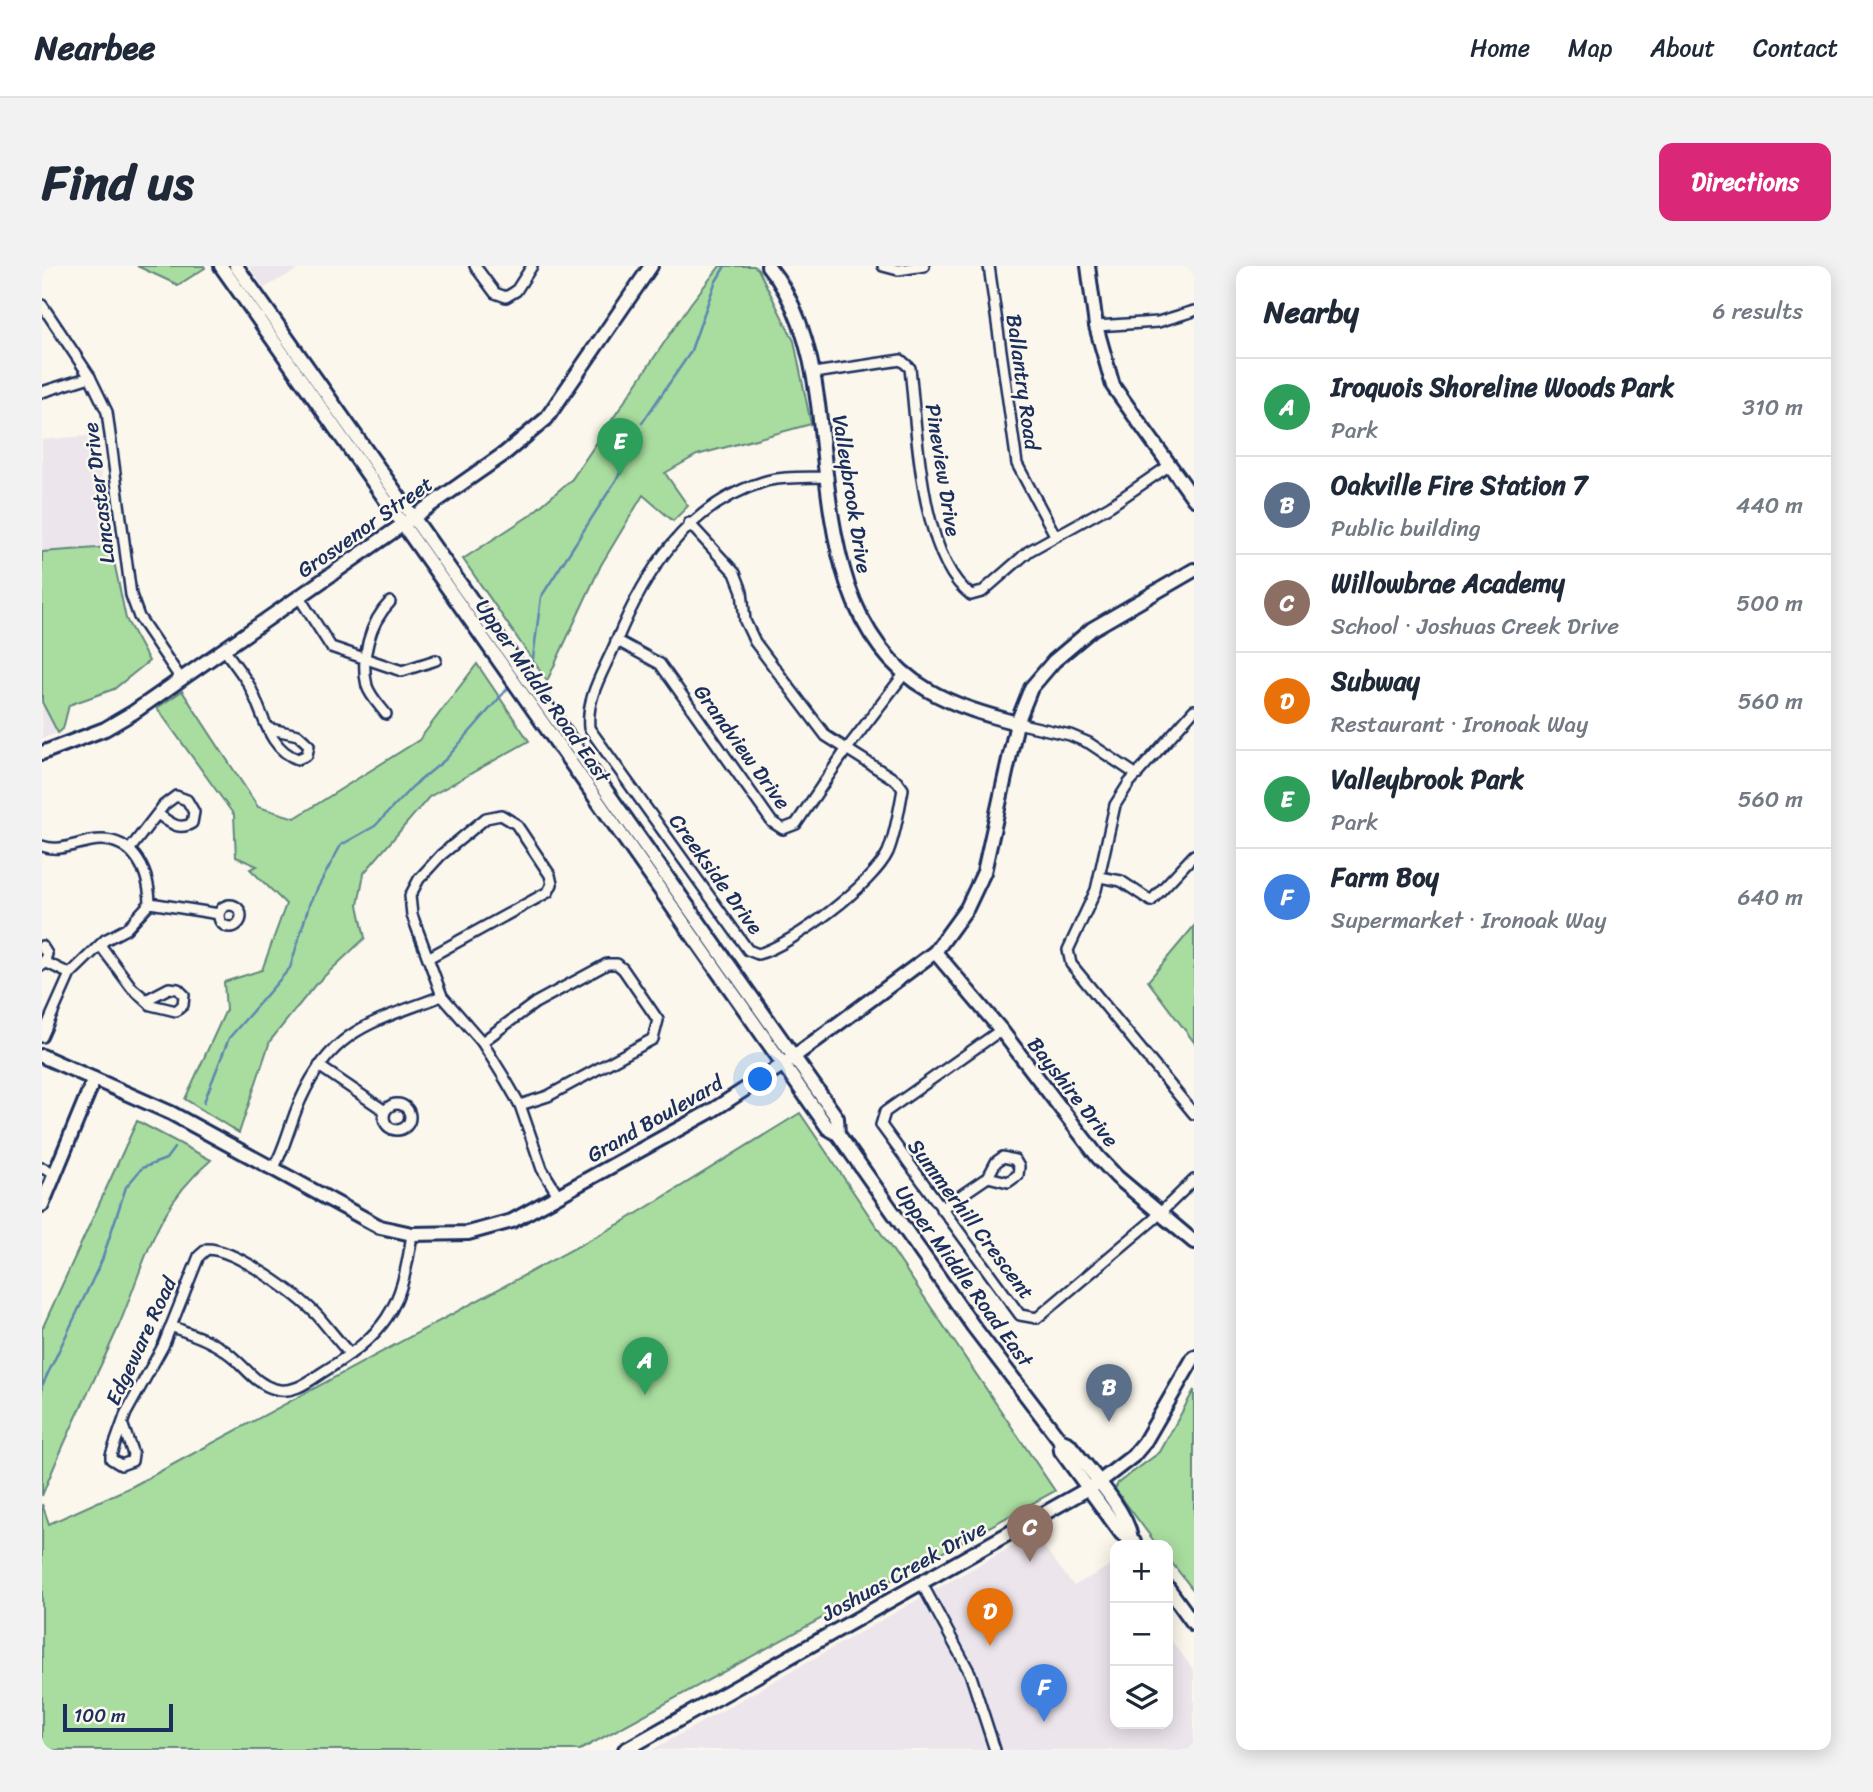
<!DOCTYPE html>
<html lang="en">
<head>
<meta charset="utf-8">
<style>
  :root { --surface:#fff; --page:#f2f2f3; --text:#1f2937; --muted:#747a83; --line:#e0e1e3; --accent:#db2777 }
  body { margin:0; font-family:Sriracha,sans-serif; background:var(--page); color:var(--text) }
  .controls { position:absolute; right:21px; bottom:21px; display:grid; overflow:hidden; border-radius:14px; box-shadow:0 4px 18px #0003 }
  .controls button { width:63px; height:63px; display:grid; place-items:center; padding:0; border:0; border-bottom:2px solid var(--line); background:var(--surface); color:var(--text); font:35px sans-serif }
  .scale { position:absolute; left:21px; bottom:18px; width:110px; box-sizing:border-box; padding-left:7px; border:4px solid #1b2f5e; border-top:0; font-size:19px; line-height:24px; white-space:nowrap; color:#1b2f5e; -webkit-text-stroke:5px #fbf7ec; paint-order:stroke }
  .you { position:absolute; left:719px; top:814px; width:24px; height:24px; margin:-18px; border:5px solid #fff; border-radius:50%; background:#1a73e8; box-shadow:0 0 0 10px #1a73e833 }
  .badge { display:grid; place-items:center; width:46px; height:46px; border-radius:50%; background:var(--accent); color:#fff; font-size:23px; font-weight:700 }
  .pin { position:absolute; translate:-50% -58px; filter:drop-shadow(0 2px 4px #0008) }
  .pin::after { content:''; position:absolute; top:37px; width:24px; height:21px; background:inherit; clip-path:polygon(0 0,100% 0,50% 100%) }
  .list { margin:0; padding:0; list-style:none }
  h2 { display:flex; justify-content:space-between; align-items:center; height:91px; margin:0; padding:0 28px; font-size:30px }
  h2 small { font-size:23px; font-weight:400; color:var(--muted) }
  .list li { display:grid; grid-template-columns:46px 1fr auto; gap:21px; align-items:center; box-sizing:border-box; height:98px; padding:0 28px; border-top:2px solid var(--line) }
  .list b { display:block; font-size:26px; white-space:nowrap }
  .list p { margin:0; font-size:23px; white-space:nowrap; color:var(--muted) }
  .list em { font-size:23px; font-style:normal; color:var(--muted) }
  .icon { flex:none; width:38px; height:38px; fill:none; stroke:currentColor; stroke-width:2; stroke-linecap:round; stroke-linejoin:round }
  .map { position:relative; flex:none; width:1152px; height:1484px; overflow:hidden; border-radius:14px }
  header { display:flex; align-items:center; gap:42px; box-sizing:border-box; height:98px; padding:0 35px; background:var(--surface); border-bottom:2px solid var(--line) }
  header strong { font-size:33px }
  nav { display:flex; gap:38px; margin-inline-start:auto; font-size:24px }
  .intro { display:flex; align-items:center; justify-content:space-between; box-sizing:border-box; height:168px; padding:0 42px }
  h1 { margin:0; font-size:49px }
  .button { padding:18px 32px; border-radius:14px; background:var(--accent); color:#fff; font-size:24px; font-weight:700 }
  main { display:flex; gap:42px; padding:0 42px }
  aside { flex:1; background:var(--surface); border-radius:14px; box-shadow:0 4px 18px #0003 }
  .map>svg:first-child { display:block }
  .built { fill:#ece5ec }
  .green { fill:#a9dd9f; stroke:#62867e; stroke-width:2 }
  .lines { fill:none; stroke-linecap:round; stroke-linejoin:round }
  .stream { stroke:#5c87b0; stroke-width:2.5 }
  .street-casing { stroke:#1b2f5e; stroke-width:14 }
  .secondary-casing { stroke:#1b2f5e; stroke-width:18 }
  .street { stroke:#fbf7ec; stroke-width:9 }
  .secondary { stroke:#fbf7ec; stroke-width:12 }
  .labels { text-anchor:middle; stroke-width:5; stroke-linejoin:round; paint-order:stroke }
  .street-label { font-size:21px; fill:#1b2f5e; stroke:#fbf7ec }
</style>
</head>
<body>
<header>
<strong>Nearbee</strong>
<nav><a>Home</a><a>Map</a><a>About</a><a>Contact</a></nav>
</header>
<div class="intro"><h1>Find us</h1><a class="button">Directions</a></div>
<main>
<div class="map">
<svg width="1152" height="1484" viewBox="0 0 1152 1484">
  <rect width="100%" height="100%" fill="#fbf7ec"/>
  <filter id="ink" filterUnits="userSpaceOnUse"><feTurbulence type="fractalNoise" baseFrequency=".0143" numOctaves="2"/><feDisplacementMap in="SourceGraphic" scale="14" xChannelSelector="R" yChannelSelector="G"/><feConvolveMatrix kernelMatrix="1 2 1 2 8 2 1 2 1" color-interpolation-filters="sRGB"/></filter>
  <g filter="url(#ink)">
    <g class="built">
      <polygon points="207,0 262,0 222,22"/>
      <polygon points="54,169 69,281 0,286 0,174"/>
      <polygon points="0,436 16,467 0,472"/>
      <polygon points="992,1268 1032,1320 1069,1299 1073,1304 1073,1458 1126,1458 1126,1371 1152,1404 1152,1484 610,1484"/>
    </g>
    <g class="green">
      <polygon points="95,0 162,0 163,2 136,19"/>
      <polygon points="678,0 712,0 716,3 752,75 769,158 655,189 623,207 646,240 631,255 601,229 559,299 505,415 421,293 487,250 530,213 649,37"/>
      <polygon points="69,281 84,353 107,395 72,423 27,439 21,463 16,467 0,436 0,286"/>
      <polygon points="435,398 487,475 387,531 322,607 316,639 323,672 273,719 228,775 197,867 143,833 184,744 182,716 220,704 244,638 208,603 215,600 194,591 192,549 115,442 140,425 216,541 253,552 377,474"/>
      <polygon points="1152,660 1152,776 1106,715"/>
      <polygon points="758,847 1013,1225 538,1484 0,1484 0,1238 7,1258 91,1220 581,956"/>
      <path d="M95 855 169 894C110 944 104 997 75 1064 50 1120 22 1173 0 1230V1063Z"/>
      <polygon points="1152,1124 1152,1325 1126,1292 1126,1279 1115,1279 1073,1223 1076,1217 1118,1186"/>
    </g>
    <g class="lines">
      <g class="stream">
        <polyline points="600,157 648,87 673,17 683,0"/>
        <polyline points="490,400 499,331 576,211 597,164"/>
        <polyline points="162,836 187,772 248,702 268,636 299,579 333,560 370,521 404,493 467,421"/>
        <polyline points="0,1120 60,994 84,921 100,902 124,893 132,882"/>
      </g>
      <g class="street-casing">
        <g id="street">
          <polyline points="433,0 453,27 464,31 474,25 490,0"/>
          <polyline points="841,0 856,4 882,0"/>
          <polyline points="947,0 975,198 1013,269"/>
          <polyline points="0,39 48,111 65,146 89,329 97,351 139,413"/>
          <polyline points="1054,60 1116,56 1152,45"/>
          <path d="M772 107 859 94 868 102C875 163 878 292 929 329L940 326 987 285 1068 240 1128 199"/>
          <polyline points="0,126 48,111"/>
          <path d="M647 257 693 307 700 325 703 355 713 376 784 470 855 515 861 523C857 544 854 566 846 586 832 617 750 679 716 688L706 684 547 462C544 430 562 405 574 376 603 306 644 240 721 216 740 210 766 212 786 211"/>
          <polyline points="257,331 289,381 360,405 394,394"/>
          <polyline points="574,374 618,398 730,556 741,563 754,558 804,484 863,407"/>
          <path d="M182 383C190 395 200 407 207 419 221 445 226 484 256 493L265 489 267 479 256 469 229 463"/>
          <polyline points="1152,444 1087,517 1073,539 1054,624 1026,684 1029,698 1152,848"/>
          <path d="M344 448C338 440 328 430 325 420 318 393 328 356 348 336"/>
          <polyline points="975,457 1028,469 1047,477 1095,509"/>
          <path d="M0 580C17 586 32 578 49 575 89 568 107 602 108 637L84 663 63 674 28 708 0 771"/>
          <path d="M88 583 122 539 134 530 145 534 152 546 150 557C137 565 128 557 117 549"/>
          <polyline points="1058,611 1079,615 1109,635 1152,589"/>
          <polyline points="108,637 177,648"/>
          <circle cx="188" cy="650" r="11"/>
          <polyline points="58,679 90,722 104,734"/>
          <polyline points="0,680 5,688 1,699"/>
          <polyline points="386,692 506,626 510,618 508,609 474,558 459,549 444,552 399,589 377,613 368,630 370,649 400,730 440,776 463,813 478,839 500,903 516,929"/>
          <polyline points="3,696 28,708"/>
          <polygon points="127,722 136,723 142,729 141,739 134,745 109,739 104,734"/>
          <polyline points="959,764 843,846 839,859 978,1049 995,1052 1111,954 1152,914"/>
          <polyline points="440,776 493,737 565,698 575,698 581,703 616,754 611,773 506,830 478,839"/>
          <polyline points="277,800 343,845"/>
          <circle cx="355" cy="851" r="13"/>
          <polygon points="961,891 973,894 977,901 976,909 966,916 946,911 954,896"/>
          <polyline points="0,902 12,907"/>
          <path d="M231 903C244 881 248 856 259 833 291 762 332 756 400 730"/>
          <polyline points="899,943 946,911"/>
          <path d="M129 1060C148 1068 172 1075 187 1088 203 1100 213 1118 233 1123 250 1128 265 1117 278 1108 344 1067 359 1046 370 968"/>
          <path d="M81 1160 91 1188 90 1195 79 1199 69 1193V1189L84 1147 121 1080 157 990 165 983C194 983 256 1029 276 1050 287 1063 297 1076 308 1088"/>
          <polyline points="879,1316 928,1407 953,1484"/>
        </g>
      </g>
      <g class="secondary-casing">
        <g id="secondary">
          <path d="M179 0 786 862 796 868 931 1060 1018 1174 1027 1178C1045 1202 1086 1245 1089 1273"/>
          <polyline points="194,0 795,852 796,868"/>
          <path d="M726 0C757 37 770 91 776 138 789 236 788 367 886 424 913 440 945 449 975 457"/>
          <polyline points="1046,0 1054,60 1071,120 1152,233"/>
          <polyline points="0,487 63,463 92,446 462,188 504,153 609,0"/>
          <polyline points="893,686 959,764 1056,891 1075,911 1152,976"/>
          <polyline points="0,790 129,847 338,961 370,968 426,967 470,955 671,844 742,798 893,686 925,642 942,606 975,457 989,422 1012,395 1050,363 1152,304"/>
          <polyline points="0,939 52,813"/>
          <polyline points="1018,1174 1019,1185 1079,1267 1092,1276"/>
          <polyline points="1126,1322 1152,1358"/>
          <polyline points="583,1484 1056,1217 1091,1190 1102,1177 1152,1091"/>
        </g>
      </g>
      <use href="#street" class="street"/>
      <use href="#secondary" class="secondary"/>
    </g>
  </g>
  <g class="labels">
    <g class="street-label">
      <text transform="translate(981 116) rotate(82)" y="7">Ballantry Road</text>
      <text transform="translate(901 204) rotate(81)" y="7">Pineview Drive</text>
      <text transform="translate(57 227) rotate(-97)" y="7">Lancaster Drive</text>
      <text transform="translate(810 228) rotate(81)" y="7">Valleybrook Drive</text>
      <text transform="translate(323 261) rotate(-35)" y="7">Grosvenor Street</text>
      <text transform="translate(501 425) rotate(55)" y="7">Upper Middle Road East</text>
      <text transform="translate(700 481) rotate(54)" y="7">Grandview Drive</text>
      <text transform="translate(674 608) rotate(54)" y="7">Creekside Drive</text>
      <text transform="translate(1031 826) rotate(52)" y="7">Bayshire Drive</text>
      <text transform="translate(613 853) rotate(-30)" y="7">Grand Boulevard</text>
      <text transform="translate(929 953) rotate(53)" y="7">Summerhill Crescent</text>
      <text transform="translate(922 1010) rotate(54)" y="7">Upper Middle Road East</text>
      <text transform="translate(99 1075) rotate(-65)" y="7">Edgeware Road</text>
      <text transform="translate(862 1305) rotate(-29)" y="7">Joshuas Creek Drive</text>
    </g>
  </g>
</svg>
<div class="controls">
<button>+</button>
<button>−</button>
<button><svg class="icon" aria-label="layers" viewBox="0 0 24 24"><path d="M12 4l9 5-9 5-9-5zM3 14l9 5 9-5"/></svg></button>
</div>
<div class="scale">100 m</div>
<div class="you"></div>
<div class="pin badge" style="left:603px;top:1129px;background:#2e9e5b">A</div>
<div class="pin badge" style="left:1067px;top:1156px;background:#5c6f8a">B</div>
<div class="pin badge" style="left:988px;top:1296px;background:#8d6e63">C</div>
<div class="pin badge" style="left:948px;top:1380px;background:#e8710a">D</div>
<div class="pin badge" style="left:578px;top:210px;background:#2e9e5b">E</div>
<div class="pin badge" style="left:1002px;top:1456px;background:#3f7fe0">F</div>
</div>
<aside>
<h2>Nearby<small>6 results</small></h2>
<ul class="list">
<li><span class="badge" style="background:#2e9e5b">A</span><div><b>Iroquois Shoreline Woods Park</b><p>Park</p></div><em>310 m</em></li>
<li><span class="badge" style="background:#5c6f8a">B</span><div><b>Oakville Fire Station 7</b><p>Public building</p></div><em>440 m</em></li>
<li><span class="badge" style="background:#8d6e63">C</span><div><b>Willowbrae Academy</b><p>School · Joshuas Creek Drive</p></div><em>500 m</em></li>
<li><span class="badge" style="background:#e8710a">D</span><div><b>Subway</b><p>Restaurant · Ironoak Way</p></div><em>560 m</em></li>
<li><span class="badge" style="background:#2e9e5b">E</span><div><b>Valleybrook Park</b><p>Park</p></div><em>560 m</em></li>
<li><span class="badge" style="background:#3f7fe0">F</span><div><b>Farm Boy</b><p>Supermarket · Ironoak Way</p></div><em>640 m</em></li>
</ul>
</aside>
</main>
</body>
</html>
